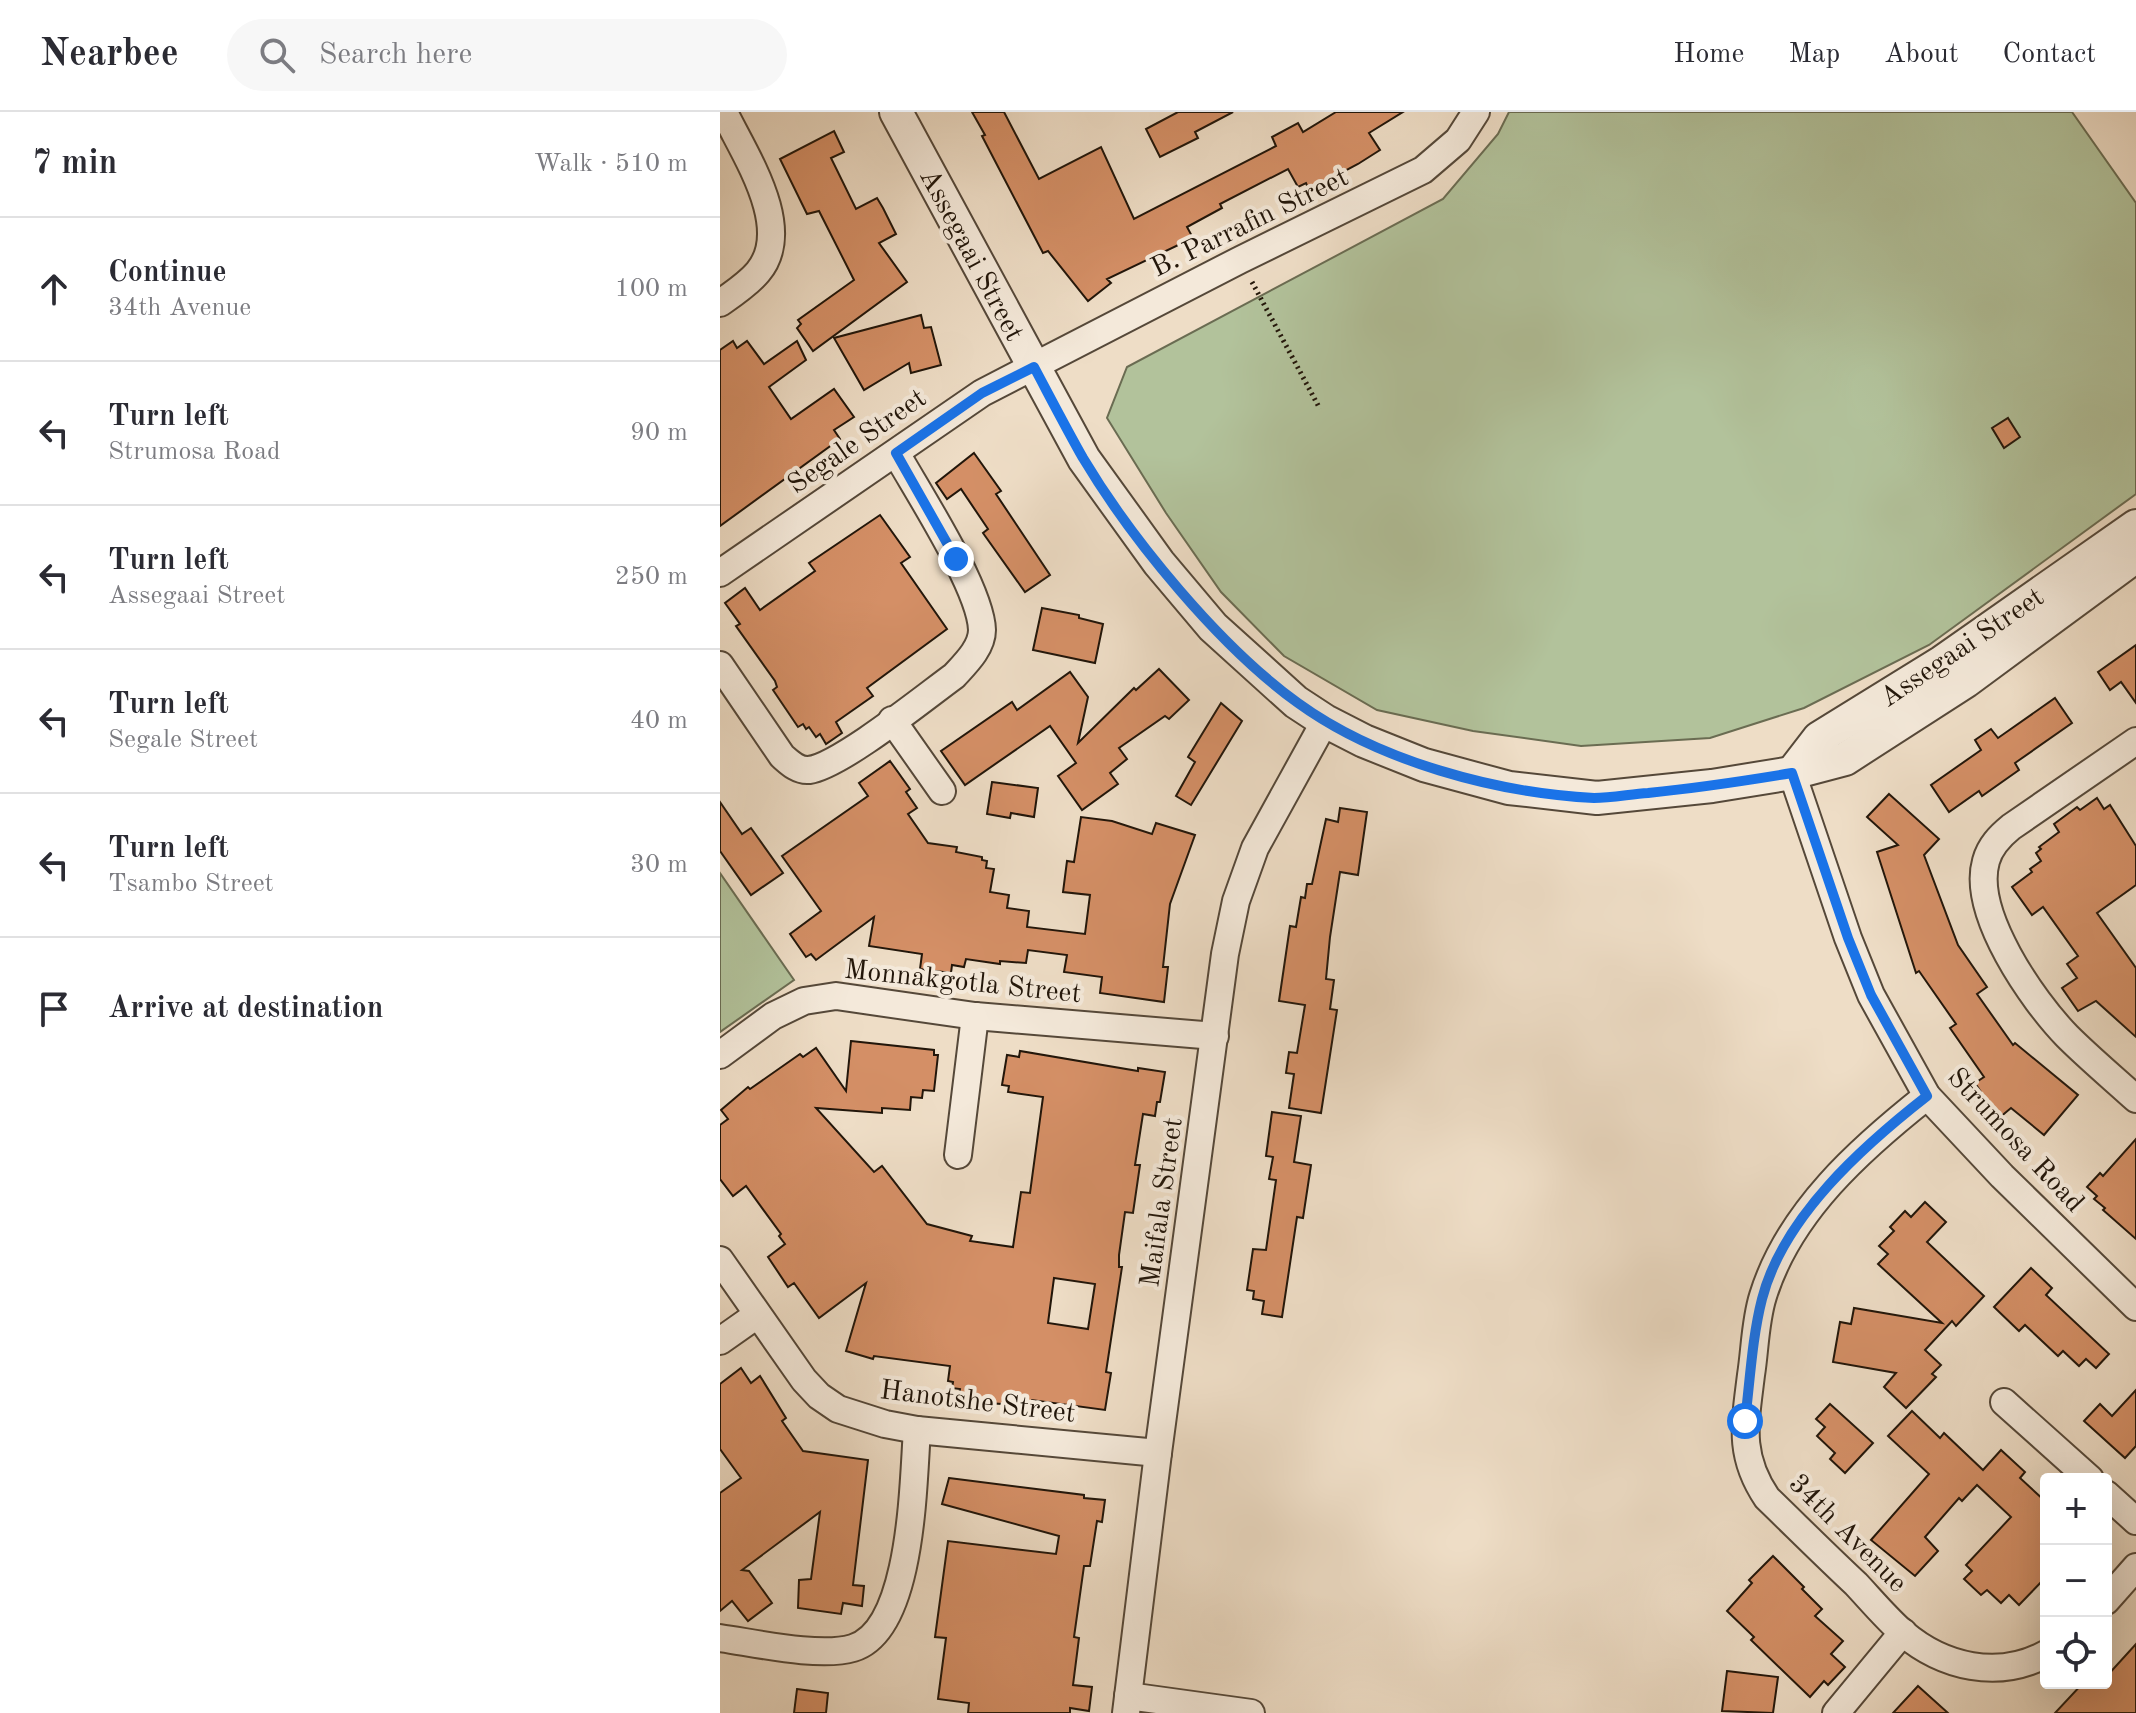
<!DOCTYPE html>
<html lang="en">
<head>
<meta charset="utf-8">
<style>
  :root { --surface:#fff; --page:#f7f7f7; --text:#2b2b33; --muted:#7c7c81; --line:#e1e1e2 }
  body { margin:0; font-family:"Old Standard TT",serif; background:var(--page); color:var(--text) }
  .controls { position:absolute; right:24px; bottom:24px; display:grid; overflow:hidden; border-radius:8px; box-shadow:0 8px 32px #0002 }
  .controls button { width:72px; height:72px; display:grid; place-items:center; padding:0; border:0; border-bottom:2px solid var(--line); background:var(--surface); color:var(--text); font:40px sans-serif }
  .stop { position:absolute; width:24px; height:24px; margin:-18px; border:6px solid #1a73e8; border-radius:50%; background:#fff }
  .stop.end { background:#1a73e8; border-color:#fff; box-shadow:0 2px 8px #0008 }
  .list { margin:0; padding:0; list-style:none }
  h2 { display:flex; justify-content:space-between; align-items:center; height:104px; margin:0; padding:0 32px; font-size:34px }
  h2 small { font-size:26px; font-weight:400; color:var(--muted) }
  .list li { display:grid; grid-template-columns:52px 1fr auto; gap:24px; align-items:center; box-sizing:border-box; height:144px; padding:0 32px; border-top:2px solid var(--line) }
  .list b { display:block; font-size:30px; white-space:nowrap }
  .list p { margin:0; font-size:26px; white-space:nowrap; color:var(--muted) }
  .list em { font-size:26px; font-style:normal; color:var(--muted) }
  .icon { flex:none; width:44px; height:44px; fill:none; stroke:currentColor; stroke-width:2; stroke-linecap:round; stroke-linejoin:round }
  .map { position:relative; flex:none; width:1416px; height:1601px; overflow:hidden }
  header { display:flex; align-items:center; gap:48px; box-sizing:border-box; height:112px; padding:0 40px; background:var(--surface); border-bottom:2px solid var(--line) }
  header strong { font-size:38px }
  nav { display:flex; gap:44px; margin-inline-start:auto; font-size:28px }
  .search { width:560px; height:72px; background:var(--page); display:flex; align-items:center; gap:20px; box-sizing:border-box; padding:0 28px; border-radius:44px; color:var(--muted); font-size:30px }
  main { display:flex }
  aside { flex:1; background:var(--surface) }
  .map>svg:first-child { display:block }
  .green { fill:#b2c29b; stroke:#6a6c52; stroke-width:2 }
  .building { fill:#d48f66; stroke:#22160a; stroke-width:2; fill-rule:evenodd }
  .lines { fill:none; stroke-linecap:round; stroke-linejoin:round }
  .minor-casing { stroke:#554839; stroke-width:30 }
  .tertiary-casing { stroke:#554839; stroke-width:36 }
  .path { stroke:#22160a; stroke-width:5; stroke-dasharray:2 4; stroke-linecap:butt }
  .minor { stroke:#f4e9da; stroke-width:26 }
  .tertiary { stroke:#f4e9da; stroke-width:32 }
  .route { stroke:#1a73e8; stroke-width:10 }
  .labels { text-anchor:middle; stroke-width:8; stroke-linejoin:round; paint-order:stroke }
  .street-label { font-size:28px; fill:#22160a; stroke:#f4e9da }
</style>
</head>
<body>
<header>
<strong>Nearbee</strong>
<div class="search"><svg class="icon" aria-label="search" viewBox="0 0 24 24"><circle cx="10" cy="10" r="6"/><path d="M15 15l6 6"/></svg>Search here</div>
<nav><a>Home</a><a>Map</a><a>About</a><a>Contact</a></nav>
</header>
<main>
<aside>
<h2>7 min<small>Walk · 510 m</small></h2>
<ul class="list">
<li><svg class="icon" aria-label="ahead" viewBox="0 0 24 24"><path d="M12 20V5M6 11l6-6 6 6"/></svg><div><b>Continue</b><p>34th Avenue</p></div><em>100 m</em></li>
<li><svg class="icon" aria-label="left" viewBox="0 0 24 24"><path d="M17 20v-9H6M10 6l-5 5 5 5"/></svg><div><b>Turn left</b><p>Strumosa Road</p></div><em>90 m</em></li>
<li><svg class="icon" aria-label="left" viewBox="0 0 24 24"><path d="M17 20v-9H6M10 6l-5 5 5 5"/></svg><div><b>Turn left</b><p>Assegaai Street</p></div><em>250 m</em></li>
<li><svg class="icon" aria-label="left" viewBox="0 0 24 24"><path d="M17 20v-9H6M10 6l-5 5 5 5"/></svg><div><b>Turn left</b><p>Segale Street</p></div><em>40 m</em></li>
<li><svg class="icon" aria-label="left" viewBox="0 0 24 24"><path d="M17 20v-9H6M10 6l-5 5 5 5"/></svg><div><b>Turn left</b><p>Tsambo Street</p></div><em>30 m</em></li>
<li><svg class="icon" aria-label="arrive" viewBox="0 0 24 24"><path d="M6 21V4h12l-3 4 3 4H6"/></svg><div><b>Arrive at destination</b></div></li>
</ul>
</aside>
<div class="map">
<svg width="1416" height="1601" viewBox="0 0 1416 1601">
  <rect width="100%" height="100%" fill="#eeddc6"/>
  <filter id="stains"><feTurbulence type="fractalNoise" baseFrequency=".0025" numOctaves="4"/><feColorMatrix values="0 0 0 0 .2 0 0 0 0 .09 0 0 0 0 .02 0 0 0 .5 -.17"/></filter>
  <radialGradient id="worn" r=".72"><stop offset=".6" stop-color="#630" stop-opacity="0"/><stop offset="1" stop-color="#630" stop-opacity=".3"/></radialGradient>
  <g class="green">
    <polygon points="789,0 1352,0 1416,91 1416,382 1209,533 1084,596 990,626 861,634 753,619 657,598 564,544 501,480 446,401 387,306 407,255 723,87 778,22"/>
    <polygon points="0,761 74,868 0,920"/>
  </g>
  <g class="building">
    <polygon points="252,0 284,0 319,67 381,35 414,107 556,34 552,25 578,11 583,20 616,0 683,0 649,21 660,38 638,52 589,78 586,71 578,75 568,57 500,92 502,96 467,115 473,126 387,167 391,171 368,189 328,139 323,141 262,24 265,23"/>
    <polygon points="458,0 513,0 475,20 478,26 440,45 426,17"/>
    <polygon points="114,19 124,40 111,46 136,97 157,86 163,96 176,122 159,131 187,170 93,239 77,216 81,212 78,208 134,168 99,99 87,102 60,47"/>
    <polygon points="201,203 204,216 211,215 221,253 191,261 189,251 144,278 114,226"/>
    <polygon points="13,229 17,236 27,229 44,252 77,229 86,248 49,275 71,307 114,277 134,305 114,318 120,327 0,414 0,238"/>
    <polygon points="1288,306 1300,325 1284,336 1272,316"/>
    <polygon points="254,341 281,379 276,382 330,463 305,480 263,421 268,417 241,377 227,387 216,371"/>
    <polygon points="160,403 190,445 181,451 227,517 147,576 153,584 116,610 122,621 106,632 100,622 96,625 89,615 86,617 83,612 78,615 53,578 57,575 55,569 16,514 20,512 5,491 25,476 40,498 95,459 89,451"/>
    <polygon points="322,496 359,503 359,506 383,512 375,551 313,538"/>
    <polygon points="1416,533 1416,591 1401,570 1390,578 1378,560"/>
    <polygon points="439,557 469,588 449,607 445,604 399,636 407,647 390,661 398,672 362,698 338,664 356,651 330,614 245,673 221,639 292,590 297,598 350,560 368,585 358,631 414,576 416,578"/>
    <polygon points="1335,586 1352,611 1295,651 1299,658 1262,684 1259,679 1229,700 1211,673 1261,638 1255,628 1271,617 1278,626"/>
    <polygon points="501,591 522,609 471,693 456,684 475,650 468,645"/>
    <polygon points="170,649 190,677 186,680 197,696 188,702 208,731 237,735 236,740 262,745 262,748 267,749 266,756 274,757 270,780 289,783 287,796 309,799 307,815 365,822 370,783 343,780 347,749 354,750 361,705 392,709 432,722 436,711 475,723 450,792 443,855 448,855 444,890 380,881 382,865 344,860 347,843 308,838 306,851 280,849 280,852 246,847 244,855 232,853 231,861 200,857 202,842 149,834 154,805 96,848 91,842 86,845 70,822 101,799 62,744 148,684 139,671"/>
    <polygon points="272,670 318,676 314,705 291,701 290,706 267,702"/>
    <polygon points="1169,682 1219,727 1204,743 1238,833 1267,875 1257,882 1293,933 1295,931 1358,983 1324,1023 1291,996 1279,1006 1261,984 1263,983 1255,971 1264,965 1230,916 1236,912 1199,859 1196,861 1157,740 1178,733 1147,705"/>
    <polygon points="1377,686 1384,697 1390,693 1416,734 1416,773 1377,801 1416,856 1416,925 1376,889 1358,899 1342,876 1357,866 1347,852 1358,844 1323,795 1312,803 1292,775 1312,760 1310,757 1321,749 1316,741 1321,737 1319,735 1339,720 1334,712 1357,695 1360,698"/>
    <polygon points="0,690 22,722 31,716 63,761 31,783 0,739"/>
    <polygon points="620,696 647,700 638,763 620,760 610,825 606,867 614,868 610,897 617,898 601,1001 569,996 574,962 566,961 569,940 577,941 585,893 559,889 570,814 576,815 581,785 585,786 587,772 592,772 606,707 618,710"/>
    <path d="M131 929 214 938V943H218L214 979 203 978 202 986 191 985 190 998 162 996V1001L96 996 154 1060 162 1054 207 1112 252 1124 250 1129 293 1135 301 1080 310 1081 323 985 288 980 289 974 282 973 287 943 299 945 300 939 418 959V956L445 960 440 990H437L435 1004 423 1002 415 1053H420L413 1101 405 1100 399 1143V1155H402L386 1260 391 1261 385 1298 312 1288 311 1294 267 1291V1288L239 1284 240 1277 232 1276 233 1270 228 1269 230 1254 154 1244 153 1247 126 1239 146 1171 99 1206 74 1171 68 1175 48 1145 65 1132 59 1124 61 1122 26 1074 13 1084 0 1067V1013L8 1007 1 998 28 975 30 977 80 942 83 945 96 936 126 979ZM334 1166 375 1172 368 1217 328 1211Z"/>
    <polygon points="552,1000 581,1004 574,1050 591,1053 583,1106 577,1105 562,1205 542,1202 544,1189 533,1187 534,1179 527,1178 533,1137 546,1138 556,1068 549,1067 553,1045 546,1044"/>
    <polygon points="1416,1027 1416,1127 1383,1098 1385,1096 1374,1087 1377,1084 1367,1075 1380,1061 1383,1064"/>
    <polygon points="1205,1090 1226,1110 1207,1130 1264,1184 1236,1214 1232,1209 1205,1238 1221,1253 1212,1262 1216,1265 1186,1296 1164,1275 1176,1261 1113,1250 1120,1210 1131,1212 1134,1196 1222,1211 1158,1152 1168,1142 1159,1134 1174,1119 1170,1115 1185,1099 1191,1105"/>
    <polygon points="1311,1156 1332,1176 1326,1183 1389,1242 1376,1256 1366,1247 1359,1254 1343,1239 1338,1244 1305,1213 1299,1219 1274,1195"/>
    <polygon points="21,1256 31,1271 40,1264 66,1306 62,1309 83,1339 148,1348 133,1473 144,1474 142,1494 123,1491 121,1502 78,1496 79,1468 91,1467 100,1400 22,1458 29,1459 52,1491 28,1509 12,1489 0,1499 0,1381 21,1366 0,1337 0,1272"/>
    <polygon points="1416,1278 1416,1334 1405,1346 1364,1309 1380,1292 1392,1304"/>
    <polygon points="1110,1292 1153,1331 1125,1361 1110,1347 1115,1341 1097,1324 1105,1315 1096,1307"/>
    <polygon points="1192,1299 1220,1326 1224,1321 1263,1358 1281,1338 1305,1360 1300,1366 1326,1390 1326,1465 1299,1493 1289,1483 1281,1491 1267,1478 1261,1483 1244,1467 1252,1459 1246,1453 1291,1405 1257,1373 1242,1389 1239,1386 1205,1425 1218,1439 1195,1464 1151,1428 1209,1362 1168,1324"/>
    <polygon points="229,1366 364,1383 364,1386 385,1388 382,1410 377,1409 370,1454 364,1454 354,1525 359,1526 353,1573 372,1575 369,1599 350,1596 350,1601 248,1601 249,1591 218,1587 226,1526 215,1525 228,1429 336,1442 339,1424 222,1392"/>
    <polygon points="1053,1444 1084,1475 1082,1477 1102,1497 1095,1504 1123,1529 1111,1542 1125,1555 1108,1573 1104,1569 1090,1585 1031,1528 1034,1525 1007,1499 1032,1471 1029,1468"/>
    <polygon points="1416,1532 1416,1601 1335,1601 1363,1571 1386,1571 1386,1565"/>
    <polygon points="1007,1559 1058,1565 1053,1601 1002,1599"/>
    <polygon points="1198,1574 1228,1601 1173,1601"/>
    <polygon points="77,1577 108,1581 106,1601 74,1601"/>
  </g>
  <g class="lines">
    <g class="minor-casing">
      <g id="minor">
        <path d="M0 191C13 182 28 172 38 160 75 116 24 42 4 0"/>
        <polyline points="0,461 262,281 520,148 703,58 738,28 756,0"/>
        <path d="M0 553 62 644C70 651 78 659 89 658 120 654 205 585 234 564 245 552 262 536 262 518 261 477 198 380 176 341"/>
        <polyline points="172,608 222,679"/>
        <path d="M1416 629 1291 715C1280 724 1270 734 1266 749 1251 801 1313 889 1347 924 1369 946 1393 966 1416 987"/>
        <polyline points="1072,661 1128,826 1151,883 1207,984 1282,1064 1416,1195"/>
        <polyline points="0,943 53,904 84,889 116,884 255,904 495,924"/>
        <path d="M1207 984C1140 1037 1069 1100 1043 1184 1035 1209 1035 1238 1031 1263 1025 1312 1018 1343 1047 1386 1077 1415 1106 1444 1136 1472 1151 1488 1166 1506 1183 1521 1223 1555 1278 1568 1326 1542"/>
        <polyline points="238,1043 255,904"/>
        <polyline points="0,1148 84,1268 99,1284 118,1297 165,1312 197,1318 438,1341"/>
        <polyline points="0,1229 37,1203"/>
        <polyline points="1284,1290 1370,1367"/>
        <polyline points="1386,1382 1416,1409"/>
        <polyline points="1386,1489 1416,1455"/>
        <path d="M0 1526C35 1531 100 1546 133 1536 193 1518 193 1369 197 1318"/>
        <polyline points="408,1584 531,1601"/>
        <polyline points="406,1601 438,1341 505,842 516,789 535,736 605,609"/>
        <polyline points="1116,1601 1183,1520"/>
      </g>
    </g>
    <g class="tertiary-casing">
      <g id="tertiary">
        <polyline points="176,0 364,347 439,451 493,515 576,590 605,609 644,629 704,653 789,676 877,686 992,674 1072,661 1125,647 1246,569 1416,444"/>
        <polyline points="1072,661 1099,626 1222,550 1416,414"/>
      </g>
    </g>
    <polyline class="path" points="532,170 600,297"/>
    <use href="#minor" class="minor"/>
    <use href="#tertiary" class="tertiary"/>
  </g>
  <g class="lines">
    <path class="route" d="M236 447 176 341 262 281 314 255C330 285 346 316 363 346 412 428 500 535 578 591 658 649 776 681 874 686 892 686 911 682 928 681 977 676 1024 669 1072 661L1128 826 1151 883 1207 984C1143 1034 1063 1105 1042 1187 1032 1226 1030 1269 1025 1309"/>
  </g>
  <g class="labels">
    <g class="street-label">
      <text transform="translate(529 109) rotate(-26)" y="10">B. Parrafin Street</text>
      <text transform="translate(253 142) rotate(62)" y="10">Assegaai Street</text>
      <text transform="translate(136 328) rotate(-35)" y="10">Segale Street</text>
      <text transform="translate(1241 534) rotate(-34)" y="10">Assegaai Street</text>
      <text transform="translate(243 868) rotate(6)" y="10">Monnakgotla Street</text>
      <text transform="translate(1297 1027) rotate(47)" y="10">Strumosa Road</text>
      <text transform="translate(440 1090) rotate(-82)" y="10">Maifala Street</text>
      <text transform="translate(258 1288) rotate(7)" y="10">Hanotshe Street</text>
      <text transform="translate(1129 1420) rotate(45)" y="10">34th Avenue</text>
    </g>
  </g>
  <rect width="100%" height="100%" filter="url(#stains)"/>
  <rect width="100%" height="100%" fill="url(#worn)"/>
</svg>
<div class="controls">
<button>+</button>
<button>−</button>
<button><svg class="icon" aria-label="locate" viewBox="0 0 24 24"><circle cx="12" cy="12" r="6"/><path d="M12 2v4M12 18v4M2 12h4M18 12h4"/></svg></button>
</div>
<div class="stop" style="left:1025px;top:1309px"></div>
<div class="stop end" style="left:236px;top:447px"></div>
</div>
</main>
</body>
</html>
